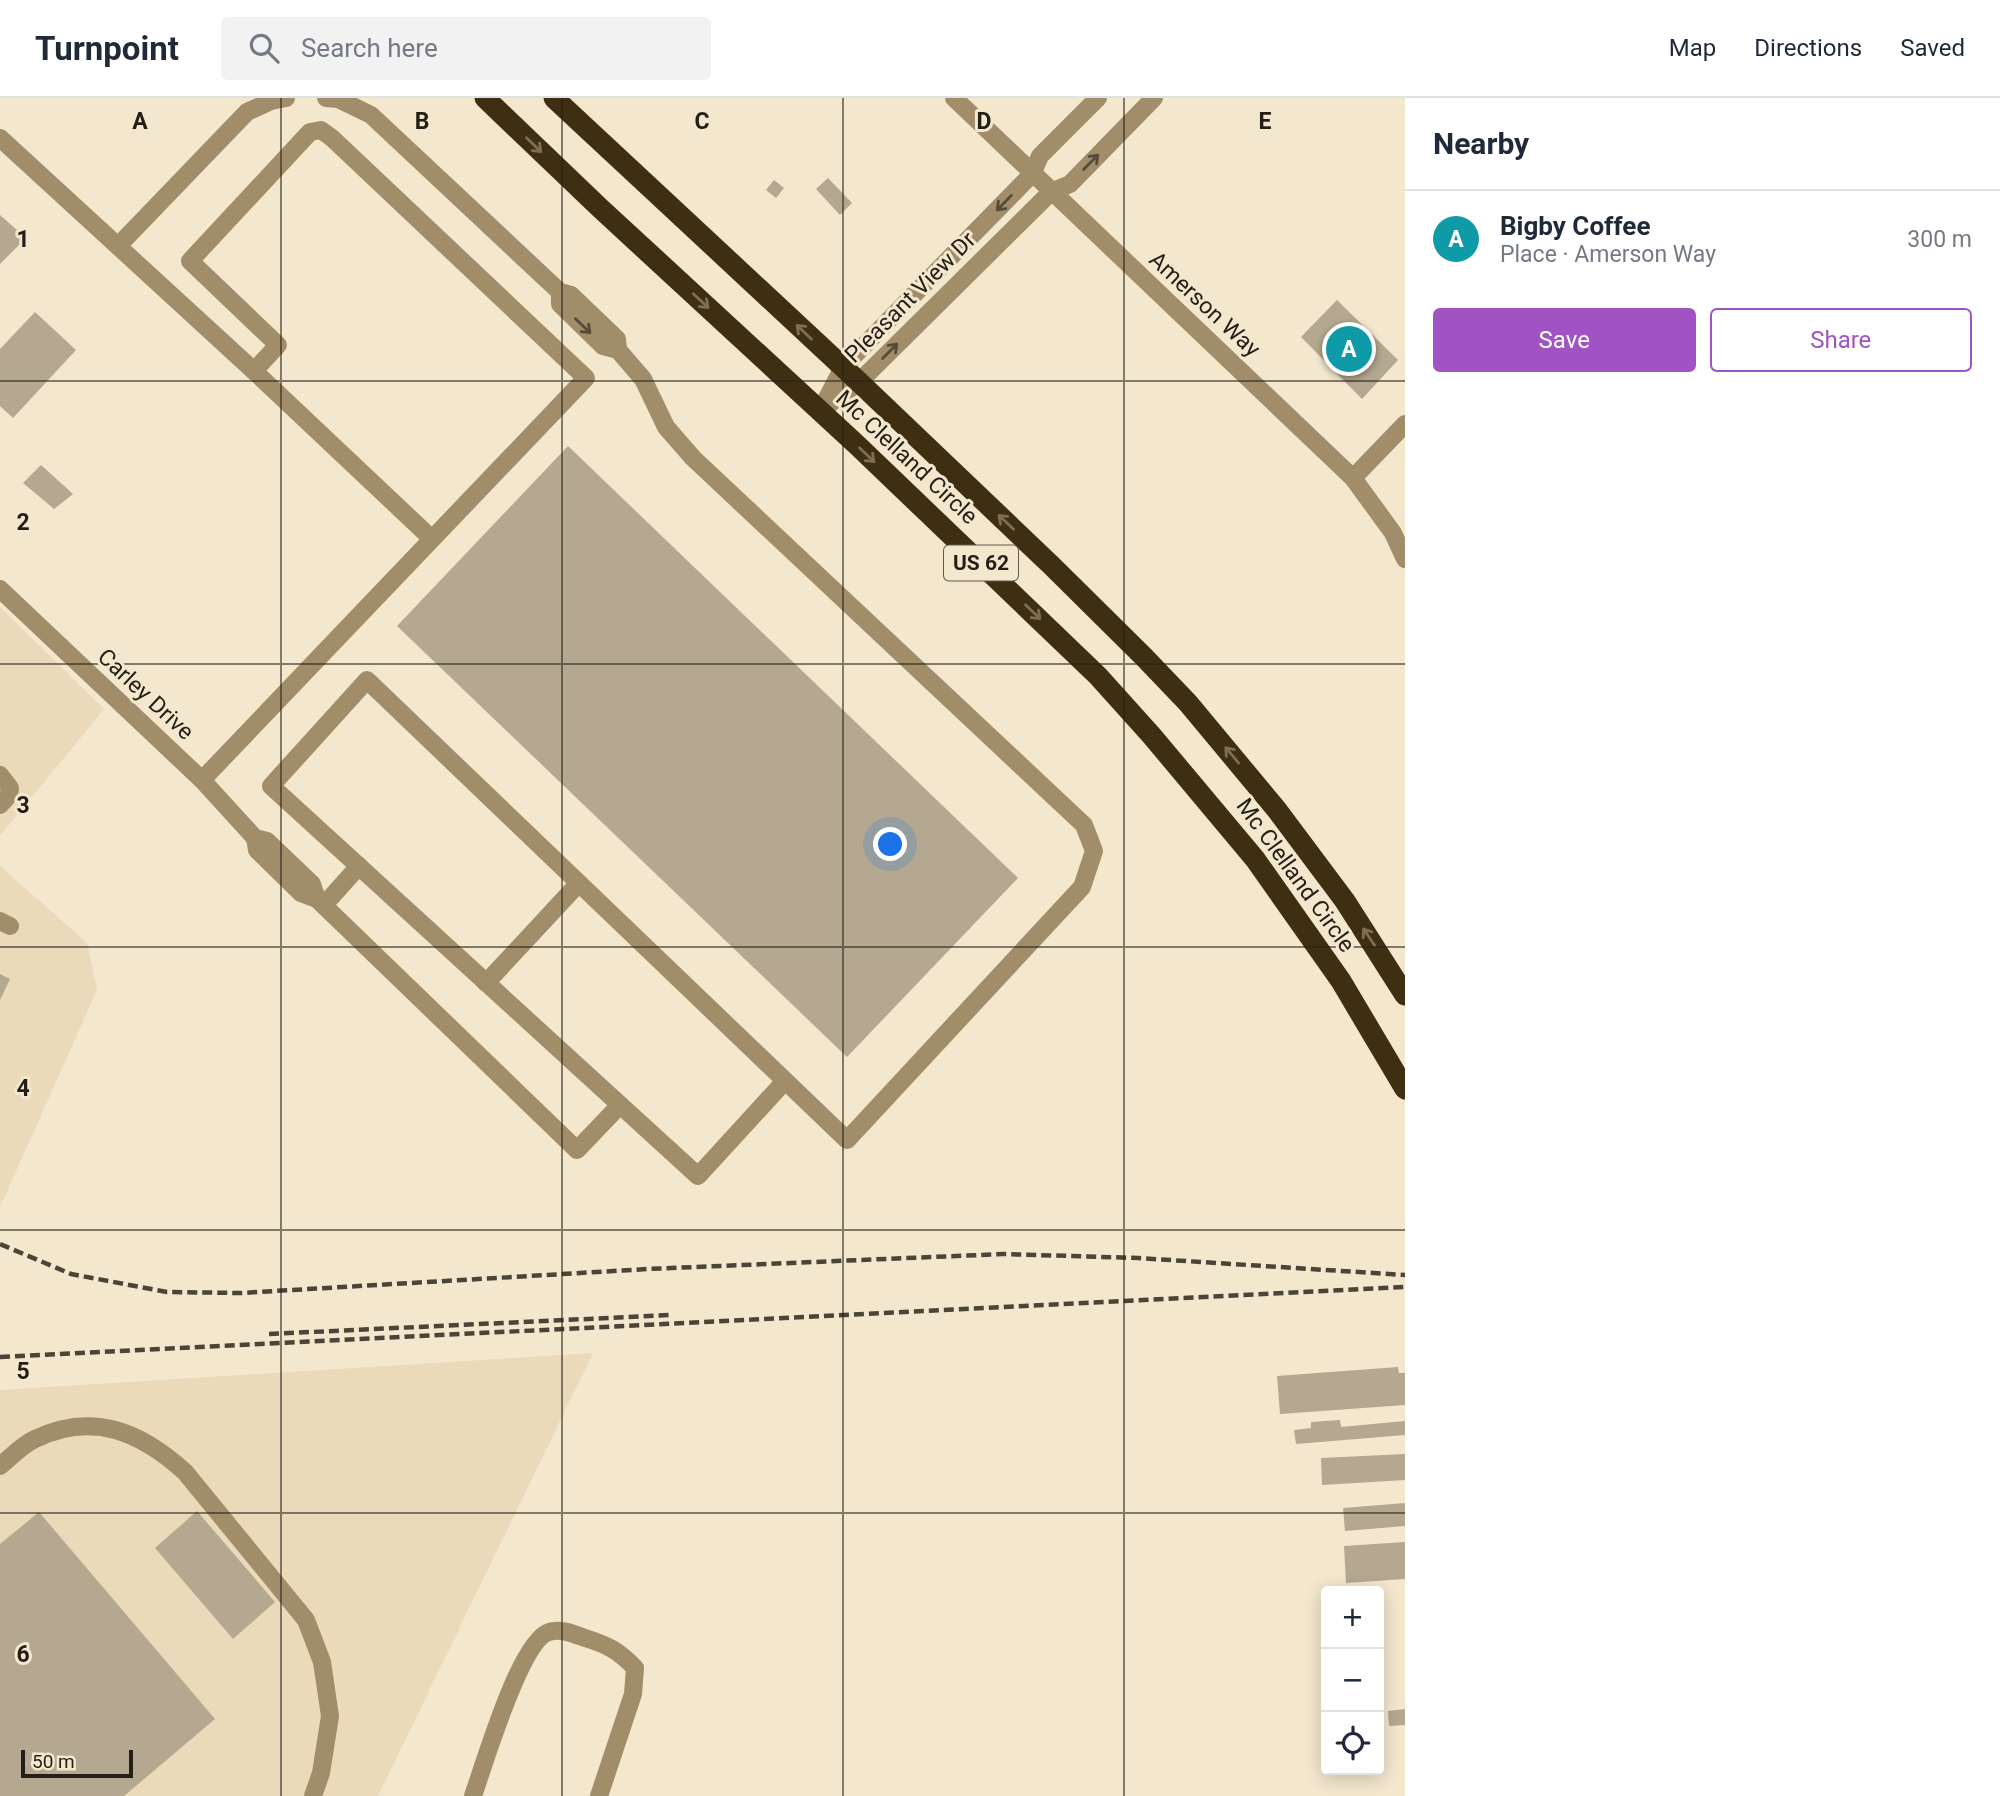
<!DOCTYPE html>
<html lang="en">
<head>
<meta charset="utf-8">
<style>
  :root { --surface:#fff; --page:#f2f2f3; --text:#1f2937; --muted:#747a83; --line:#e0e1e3; --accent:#a153c4 }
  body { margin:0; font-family:Roboto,sans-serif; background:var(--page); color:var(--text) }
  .controls { position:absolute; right:21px; bottom:21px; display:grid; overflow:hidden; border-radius:7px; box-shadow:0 4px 18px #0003 }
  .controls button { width:63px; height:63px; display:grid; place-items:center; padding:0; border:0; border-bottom:2px solid var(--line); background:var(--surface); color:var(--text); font:35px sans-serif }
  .scale { position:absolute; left:21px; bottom:18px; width:112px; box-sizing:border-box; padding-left:7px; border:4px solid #241f16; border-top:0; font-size:19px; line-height:24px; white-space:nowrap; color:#241f16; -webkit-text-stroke:5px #f3e7cd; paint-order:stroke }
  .you { position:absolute; left:891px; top:747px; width:24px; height:24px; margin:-18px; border:5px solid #fff; border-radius:50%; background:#1a73e8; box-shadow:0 0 0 10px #1a73e833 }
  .badge { display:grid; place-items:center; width:46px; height:46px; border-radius:50%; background:var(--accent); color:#fff; font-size:23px; font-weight:700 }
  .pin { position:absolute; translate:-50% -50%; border:4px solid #fff; box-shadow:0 2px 7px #0006 }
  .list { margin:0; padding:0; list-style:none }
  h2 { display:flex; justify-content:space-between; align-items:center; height:91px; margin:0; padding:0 28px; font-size:30px }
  h2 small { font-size:23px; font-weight:400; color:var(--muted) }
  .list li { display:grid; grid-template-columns:46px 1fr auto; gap:21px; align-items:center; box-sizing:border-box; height:98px; padding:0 28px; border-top:2px solid var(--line) }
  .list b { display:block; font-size:26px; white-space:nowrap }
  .list p { margin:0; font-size:23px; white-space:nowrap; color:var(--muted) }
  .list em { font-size:23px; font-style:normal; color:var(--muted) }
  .actions { display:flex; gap:14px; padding:21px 28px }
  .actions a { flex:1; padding:16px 0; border:2px solid var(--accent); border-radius:7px; text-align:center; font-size:24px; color:var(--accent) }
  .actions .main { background:var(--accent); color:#fff }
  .icon { flex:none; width:38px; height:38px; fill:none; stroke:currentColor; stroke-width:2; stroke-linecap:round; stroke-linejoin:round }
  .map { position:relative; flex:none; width:1405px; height:1698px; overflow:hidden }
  header { display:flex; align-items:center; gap:42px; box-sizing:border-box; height:98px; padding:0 35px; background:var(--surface); border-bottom:2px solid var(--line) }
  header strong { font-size:33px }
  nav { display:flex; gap:38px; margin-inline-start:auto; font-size:24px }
  .search { width:490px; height:63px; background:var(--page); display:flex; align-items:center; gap:18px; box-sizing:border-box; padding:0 24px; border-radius:7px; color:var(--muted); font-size:26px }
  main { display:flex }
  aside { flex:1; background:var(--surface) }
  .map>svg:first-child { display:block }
  .built { fill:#eadaba }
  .building { fill:#b4a890 }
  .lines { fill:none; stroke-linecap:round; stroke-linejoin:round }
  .minor { stroke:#a28d6a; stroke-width:18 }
  .highway { stroke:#3f2f12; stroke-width:21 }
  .rail { stroke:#4b4539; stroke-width:4.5; stroke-dasharray:10 5; stroke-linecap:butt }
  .oneway { stroke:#7e6f53 }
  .oneway2 { stroke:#564b38 }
  .grid { fill:none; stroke:#241f16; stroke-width:2; stroke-opacity:0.55 }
  .labels { text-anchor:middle; stroke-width:6; stroke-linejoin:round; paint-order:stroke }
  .shield { fill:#f3e7cd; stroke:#625b4d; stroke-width:2 }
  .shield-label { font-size:21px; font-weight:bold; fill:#241f16 }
  .street-label { font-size:23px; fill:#241f16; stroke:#f3e7cd }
  .grid-label { font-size:23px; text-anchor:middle; font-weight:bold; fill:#241f16; stroke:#f3e7cd; stroke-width:6; stroke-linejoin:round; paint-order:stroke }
</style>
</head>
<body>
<header>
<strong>Turnpoint</strong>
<div class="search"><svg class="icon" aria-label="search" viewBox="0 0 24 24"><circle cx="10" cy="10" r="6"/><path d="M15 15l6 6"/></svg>Search here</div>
<nav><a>Map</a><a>Directions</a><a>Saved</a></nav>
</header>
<main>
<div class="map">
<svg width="1405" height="1698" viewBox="0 0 1405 1698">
  <rect width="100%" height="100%" fill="#f3e7cd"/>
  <g class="built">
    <polygon points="0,509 104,611 0,738"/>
    <polygon points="0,768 87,845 97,892 0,1109"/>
    <polygon points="593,1255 378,1698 0,1698 0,1292"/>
  </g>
  <g class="building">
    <polygon points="828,80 852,105 840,117 816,91"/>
    <polygon points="774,82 784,90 776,100 766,92"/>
    <polygon points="0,117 26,140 0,166"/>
    <polygon points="1337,202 1398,262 1362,301 1301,239"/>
    <polygon points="35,214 76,252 13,320 0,308 0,251"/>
    <polygon points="568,348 1018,780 847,959 397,528"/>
    <polygon points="41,367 73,396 54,411 23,385"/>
    <polygon points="0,876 10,881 0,902"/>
    <polygon points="1398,1269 1399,1275 1405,1275 1405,1307 1280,1316 1277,1278"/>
    <polygon points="1340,1322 1341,1329 1405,1323 1405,1337 1296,1346 1294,1332 1311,1330 1311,1324"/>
    <polygon points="1405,1356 1405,1382 1322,1387 1321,1360"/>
    <polygon points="1405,1405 1405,1428 1345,1433 1343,1410"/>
    <polygon points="197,1413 275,1504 233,1541 155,1450"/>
    <polygon points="39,1414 215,1621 124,1698 0,1698 0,1446"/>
    <polygon points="1405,1444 1405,1481 1346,1485 1344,1448"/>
    <polygon points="1405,1611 1405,1627 1389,1628 1388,1613"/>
  </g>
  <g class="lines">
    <g class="minor">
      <polyline points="326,0 338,1 371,17 560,194 571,197 617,241 618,252"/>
      <polyline points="954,0 1353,380 1393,435 1405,461"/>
      <polyline points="0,40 254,273"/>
      <polyline points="118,148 247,14 271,3 286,0"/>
      <path d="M560 194V206L603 248 618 252 643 281 666 329 693 360 1084 727 1094 753 1082 789 847 1042C687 889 527 735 367 582L271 688 698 1078 785 983"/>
      <polyline points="822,310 843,269 1032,76 1040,58 1098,0"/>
      <polyline points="820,313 859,284 1051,94 1070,86 1154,0"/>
      <polyline points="1353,380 1405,326"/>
      <polyline points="0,491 202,682 255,740"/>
      <polyline points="0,677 10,690 9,697 0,707"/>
      <polyline points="202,682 586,280 332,40 321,32 310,34 190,163 278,247 254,273 432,441"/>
      <polygon points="255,740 267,743 312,786 317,801 301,795 257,752"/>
      <polyline points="317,801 577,1052 620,1007"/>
      <polyline points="324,807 359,768"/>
      <polyline points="0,823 10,828"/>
      <polyline points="486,885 579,785"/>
      <path d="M0 1368C11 1359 22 1347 35 1341 93 1313 141 1334 185 1374L306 1522 322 1564 330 1618 321 1675 313 1698"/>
      <path d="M473 1698C484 1667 520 1543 549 1534 560 1530 574 1536 585 1540 608 1547 619 1553 635 1570L633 1596 599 1698"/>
    </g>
    <g class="highway">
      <polyline points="485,0 600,110 857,347 1098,578 1152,638 1255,761 1341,883 1405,991"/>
      <polyline points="554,0 859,284 1051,467 1144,559 1188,605 1277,712 1345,803 1405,897"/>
    </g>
    <g class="rail">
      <polyline points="0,1146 71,1176 167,1194 241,1195 648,1171 1003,1156 1138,1160 1405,1177"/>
      <polyline points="269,1236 671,1217"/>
      <polyline points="0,1259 1405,1189"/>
    </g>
  </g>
  <defs><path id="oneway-shaft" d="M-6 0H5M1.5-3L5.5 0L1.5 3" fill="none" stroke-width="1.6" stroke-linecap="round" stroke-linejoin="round" transform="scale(1.75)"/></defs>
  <g class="oneway">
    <use href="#oneway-shaft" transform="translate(534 47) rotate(44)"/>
    <use href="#oneway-shaft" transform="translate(701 203) rotate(43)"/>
    <use href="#oneway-shaft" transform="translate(804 234) rotate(-136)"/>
    <use href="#oneway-shaft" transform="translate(867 357) rotate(44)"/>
    <use href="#oneway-shaft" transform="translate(1006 424) rotate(-137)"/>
    <use href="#oneway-shaft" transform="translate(1033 514) rotate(44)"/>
    <use href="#oneway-shaft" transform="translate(1232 657) rotate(-130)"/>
    <use href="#oneway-shaft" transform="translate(1369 839) rotate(-124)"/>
  </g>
  <g class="oneway2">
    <use href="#oneway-shaft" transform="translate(1091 64) rotate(-45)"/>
    <use href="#oneway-shaft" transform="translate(1004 105) rotate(134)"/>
    <use href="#oneway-shaft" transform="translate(583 228) rotate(44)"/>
    <use href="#oneway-shaft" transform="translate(890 253) rotate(-45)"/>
  </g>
  <path class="grid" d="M281 0V1698M562 0V1698M843 0V1698M1124 0V1698M0 283H1405M0 566H1405M0 849H1405M0 1132H1405M0 1415H1405"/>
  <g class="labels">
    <rect class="shield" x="944" y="447.5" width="74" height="35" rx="5"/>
    <g class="shield-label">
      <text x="981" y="472">US 62</text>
    </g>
    <g class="street-label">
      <text transform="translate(910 199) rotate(-45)" y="8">Pleasant View Dr</text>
      <text transform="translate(1205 206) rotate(43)" y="8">Amerson Way</text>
      <text transform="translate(907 359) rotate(43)" y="8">Mc Clelland Circle</text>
      <text transform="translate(146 596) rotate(43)" y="8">Carley Drive</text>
      <text transform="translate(1296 777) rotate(54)" y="8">Mc Clelland Circle</text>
    </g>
  </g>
  <g class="grid-label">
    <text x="140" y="31">A</text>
    <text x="422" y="31">B</text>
    <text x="702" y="31">C</text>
    <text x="984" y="31">D</text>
    <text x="1265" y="31">E</text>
    <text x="23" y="149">1</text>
    <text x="23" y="432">2</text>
    <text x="23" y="715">3</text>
    <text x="23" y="998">4</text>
    <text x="23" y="1281">5</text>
    <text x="23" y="1564">6</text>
  </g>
</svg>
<div class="controls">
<button>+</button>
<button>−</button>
<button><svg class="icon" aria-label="locate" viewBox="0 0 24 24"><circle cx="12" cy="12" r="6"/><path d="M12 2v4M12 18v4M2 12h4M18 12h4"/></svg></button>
</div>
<div class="scale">50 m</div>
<div class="you"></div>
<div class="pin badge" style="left:1349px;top:251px;background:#0f9aa8">A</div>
</div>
<aside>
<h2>Nearby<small></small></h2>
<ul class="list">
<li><span class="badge" style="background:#0f9aa8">A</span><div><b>Bigby Coffee</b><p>Place · Amerson Way</p></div><em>300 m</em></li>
</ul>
<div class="actions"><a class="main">Save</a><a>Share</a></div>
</aside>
</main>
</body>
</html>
